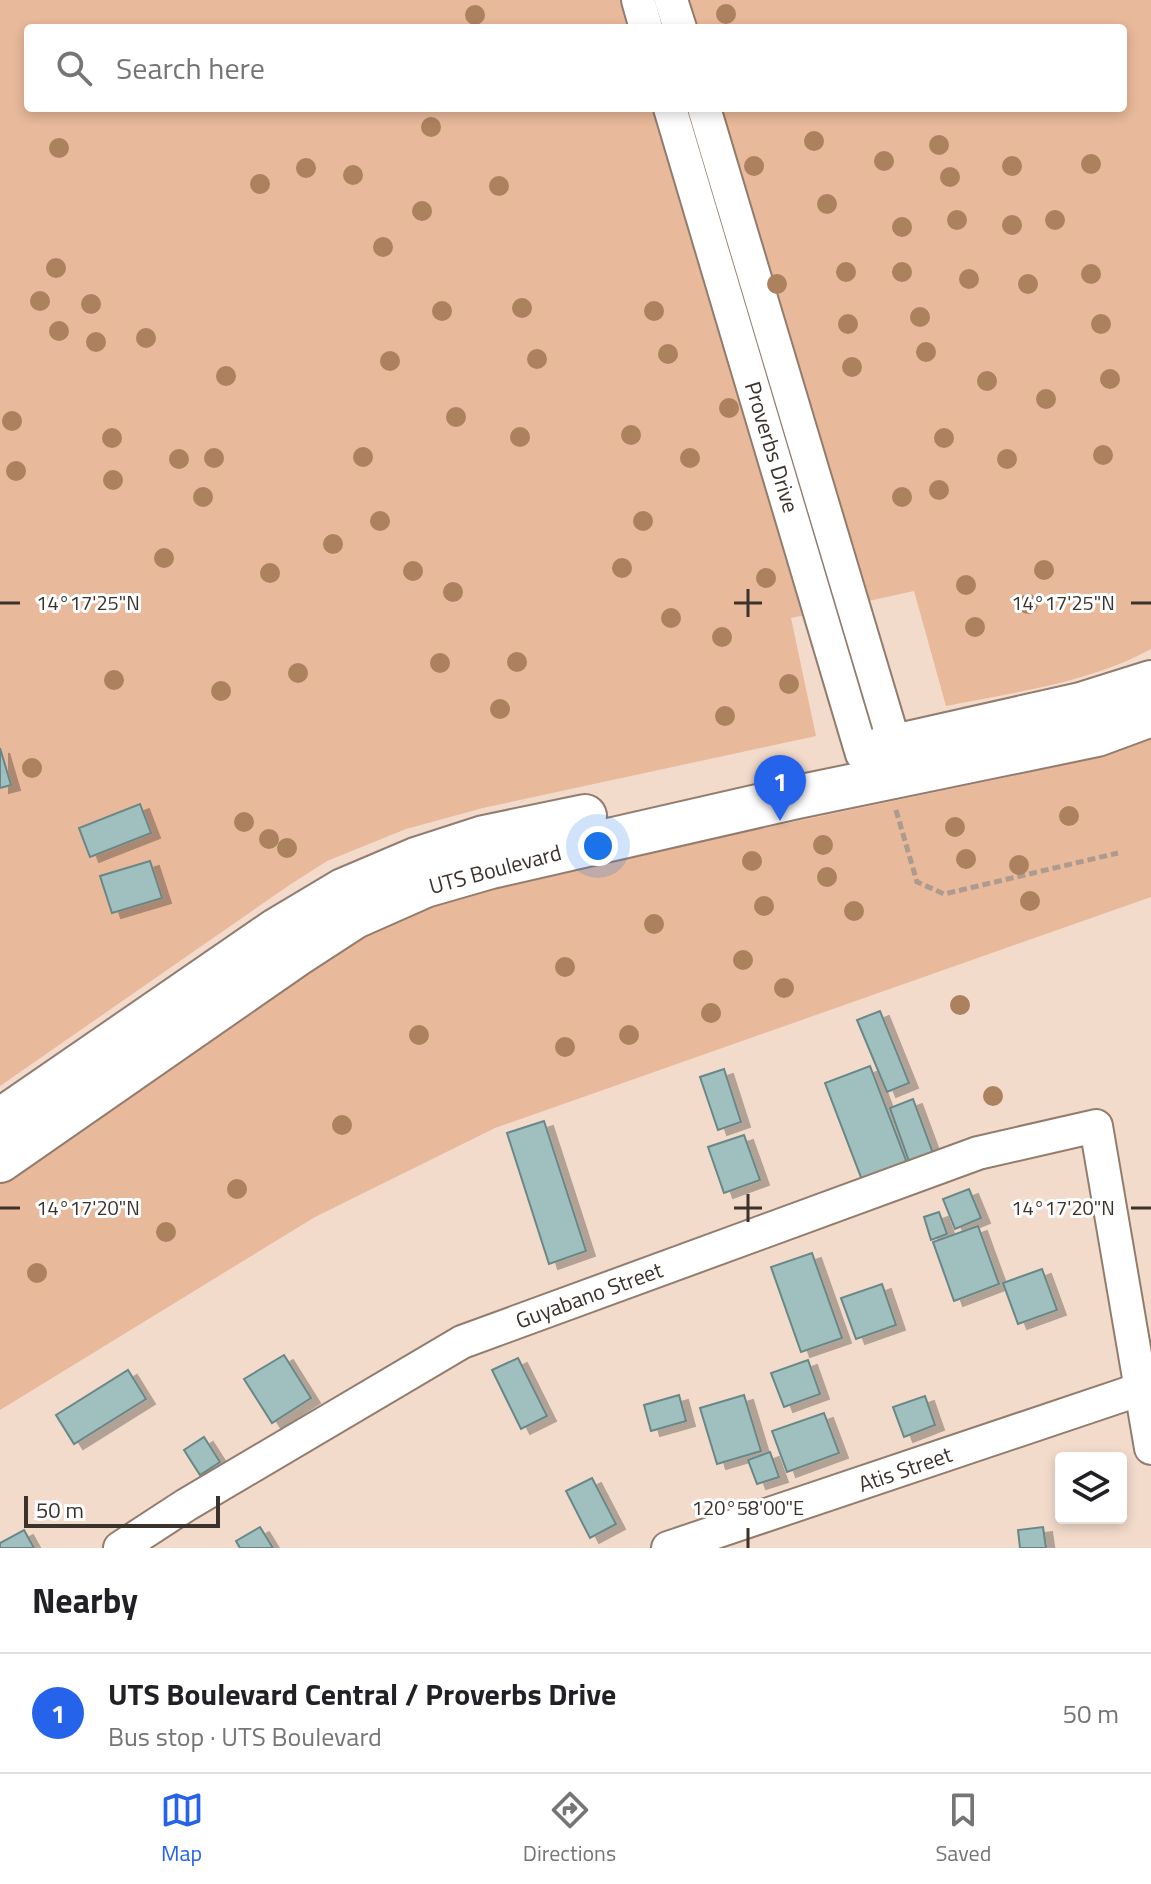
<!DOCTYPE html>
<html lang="en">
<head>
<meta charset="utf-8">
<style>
  :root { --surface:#fff; --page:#f6f6f6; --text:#202124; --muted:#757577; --line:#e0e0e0; --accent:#2563eb }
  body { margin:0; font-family:"Titillium Web",sans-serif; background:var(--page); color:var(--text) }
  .controls { position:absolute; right:24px; bottom:24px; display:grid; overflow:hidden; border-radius:8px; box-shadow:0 4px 12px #0003 }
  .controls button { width:72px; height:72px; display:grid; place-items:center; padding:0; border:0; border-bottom:2px solid var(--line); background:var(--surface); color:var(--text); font:40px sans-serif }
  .scale { position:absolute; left:24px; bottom:20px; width:196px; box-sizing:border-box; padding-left:8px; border:4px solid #3c322c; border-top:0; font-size:22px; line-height:28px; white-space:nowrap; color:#3c322c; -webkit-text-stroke:6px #fff; paint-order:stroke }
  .you { position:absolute; left:598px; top:846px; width:28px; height:28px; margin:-20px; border:6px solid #fff; border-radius:50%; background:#1a73e8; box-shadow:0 0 0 12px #1a73e833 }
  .badge { display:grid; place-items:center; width:52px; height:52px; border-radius:50%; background:var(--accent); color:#fff; font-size:26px; font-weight:700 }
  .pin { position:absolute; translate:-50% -66px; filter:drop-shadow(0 2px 4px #0008) }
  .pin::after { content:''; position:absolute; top:42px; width:28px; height:24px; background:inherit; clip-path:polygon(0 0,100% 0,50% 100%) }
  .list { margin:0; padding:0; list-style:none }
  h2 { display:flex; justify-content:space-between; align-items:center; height:104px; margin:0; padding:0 32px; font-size:34px }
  h2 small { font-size:26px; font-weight:400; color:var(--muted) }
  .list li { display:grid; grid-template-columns:52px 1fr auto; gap:24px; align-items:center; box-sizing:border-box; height:120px; padding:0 32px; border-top:2px solid var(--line) }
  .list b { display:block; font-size:30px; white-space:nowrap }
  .list p { margin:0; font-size:26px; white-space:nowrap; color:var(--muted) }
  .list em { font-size:26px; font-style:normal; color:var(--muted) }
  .icon { flex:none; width:44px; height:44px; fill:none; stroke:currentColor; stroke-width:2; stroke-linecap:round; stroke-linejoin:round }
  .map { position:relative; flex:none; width:1151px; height:1548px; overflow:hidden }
  .search { position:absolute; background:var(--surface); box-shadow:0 4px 12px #0003; left:24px; right:24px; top:24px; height:88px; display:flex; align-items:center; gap:20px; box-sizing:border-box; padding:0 28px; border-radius:8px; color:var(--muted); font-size:30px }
  .sheet { height:224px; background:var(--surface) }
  nav { display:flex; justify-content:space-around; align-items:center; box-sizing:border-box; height:112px; border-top:2px solid var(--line); background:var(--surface); font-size:22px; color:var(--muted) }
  nav a { display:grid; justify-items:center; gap:4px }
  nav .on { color:var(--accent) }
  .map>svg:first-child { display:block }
  .green { fill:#e8b99a; fill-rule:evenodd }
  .building { fill:#a0c0c0; stroke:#698787; stroke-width:2; filter:url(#shadow) }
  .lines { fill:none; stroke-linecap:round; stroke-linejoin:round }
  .minor-casing { stroke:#927c6e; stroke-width:36 }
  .major-casing { stroke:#927c6e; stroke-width:46 }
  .path { stroke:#ad9b8f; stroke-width:5; stroke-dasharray:8 4; stroke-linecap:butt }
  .minor { stroke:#fff; stroke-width:32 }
  .major { stroke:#fff; stroke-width:42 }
  .tree { fill:#ac825e }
  .ticks { fill:none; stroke:#3c322c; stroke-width:3 }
  .labels { text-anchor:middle; stroke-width:6; stroke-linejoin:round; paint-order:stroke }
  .street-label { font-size:22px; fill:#3c322c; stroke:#fff }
  .ticks-label { font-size:20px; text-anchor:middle; fill:#3c322c; stroke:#fff; stroke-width:6; stroke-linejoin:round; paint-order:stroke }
</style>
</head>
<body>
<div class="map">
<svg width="1151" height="1548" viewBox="0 0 1151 1548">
  <defs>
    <filter id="shadow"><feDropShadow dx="9" dy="5" stdDeviation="0" flood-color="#0004"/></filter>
  </defs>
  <rect width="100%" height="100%" fill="#f3dbcb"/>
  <g class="green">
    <path d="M0 0H1151V649C1089 683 1015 692 946 706L914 591 791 618 816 736 483 808 406 829 327 861 288 886 0 1086ZM28 28H1123V108H28Z"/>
    <path d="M1151 737V897L495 1128 315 1217 0 1410V1182L334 952C387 921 443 901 501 883L1003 778 1107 754Z"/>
  </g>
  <g class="building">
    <polygon points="0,748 11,785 0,788"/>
    <polygon points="140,804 151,833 90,857 79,828"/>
    <polygon points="150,861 162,898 112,913 100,876"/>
    <polygon points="880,1011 909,1083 887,1092 857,1020"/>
    <polygon points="870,1066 907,1163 862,1180 825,1083"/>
    <polygon points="724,1069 741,1122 718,1130 700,1077"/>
    <polygon points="913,1099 934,1156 910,1164 890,1108"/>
    <polygon points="544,1121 586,1251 549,1264 507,1133"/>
    <polygon points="744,1135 760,1180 724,1193 708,1147"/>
    <polygon points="969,1189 981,1218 955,1229 943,1199"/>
    <polygon points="939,1212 947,1234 931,1240 924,1217"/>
    <polygon points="978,1226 999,1284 954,1301 933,1242"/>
    <polygon points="812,1253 842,1338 801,1352 771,1267"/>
    <polygon points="1042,1269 1057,1310 1018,1324 1003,1283"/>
    <polygon points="882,1284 896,1325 856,1339 841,1298"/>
    <polygon points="284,1355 311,1398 272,1423 244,1379"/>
    <polygon points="518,1358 547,1416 521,1429 492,1370"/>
    <polygon points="808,1360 820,1394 784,1407 771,1373"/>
    <polygon points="128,1370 146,1399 74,1444 56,1415"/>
    <polygon points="679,1395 686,1421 651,1431 644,1405"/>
    <polygon points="744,1395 761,1451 717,1464 700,1408"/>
    <polygon points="925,1396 935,1425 904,1437 893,1407"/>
    <polygon points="824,1413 839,1453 787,1472 772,1431"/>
    <polygon points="204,1437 220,1462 200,1475 184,1450"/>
    <polygon points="770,1452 779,1477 757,1484 748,1460"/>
    <polygon points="592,1478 616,1524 590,1538 566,1491"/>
    <polygon points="260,1527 273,1548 240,1548 236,1541"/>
    <polygon points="1043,1527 1046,1548 1020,1548 1018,1530"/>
    <polygon points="24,1530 34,1548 0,1548 0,1543"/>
  </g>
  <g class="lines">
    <g class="minor-casing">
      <g id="minor">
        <polyline points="638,0 646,28"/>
        <polyline points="671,0 680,28"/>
        <polyline points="670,108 862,754 888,777 895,746 704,108"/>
        <polyline points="120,1548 186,1505 462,1342 978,1153 1096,1126 1151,1448"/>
        <polyline points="668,1548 1141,1389"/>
      </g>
    </g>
    <g class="major-casing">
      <g id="major">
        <polyline points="868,752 1081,704 1151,682"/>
        <polyline points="0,1120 276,930 343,890 416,859 484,837 585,816"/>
        <polyline points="0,1161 295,956 355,917 425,886 491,867 797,797 1097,735 1151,715"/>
      </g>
    </g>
    <polyline class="path" points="896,810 917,882 944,894 1118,853"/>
    <use href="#minor" class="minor"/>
    <use href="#major" class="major"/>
  </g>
  <g class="tree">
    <circle cx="726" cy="14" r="10"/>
    <circle cx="475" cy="15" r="10"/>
    <circle cx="431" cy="127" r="10"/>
    <circle cx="814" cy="141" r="10"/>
    <circle cx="939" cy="145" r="10"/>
    <circle cx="59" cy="148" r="10"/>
    <circle cx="884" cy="161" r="10"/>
    <circle cx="1091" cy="164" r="10"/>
    <circle cx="754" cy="166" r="10"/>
    <circle cx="1012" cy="166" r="10"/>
    <circle cx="306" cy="168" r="10"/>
    <circle cx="353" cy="175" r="10"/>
    <circle cx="950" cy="177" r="10"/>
    <circle cx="260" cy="184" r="10"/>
    <circle cx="499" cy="186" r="10"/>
    <circle cx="827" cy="204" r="10"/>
    <circle cx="422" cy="211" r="10"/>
    <circle cx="957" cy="220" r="10"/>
    <circle cx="1055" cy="220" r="10"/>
    <circle cx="1012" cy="225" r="10"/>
    <circle cx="902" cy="227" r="10"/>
    <circle cx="383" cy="247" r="10"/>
    <circle cx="56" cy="268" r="10"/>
    <circle cx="846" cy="272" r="10"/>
    <circle cx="902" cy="272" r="10"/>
    <circle cx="1091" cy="274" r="10"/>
    <circle cx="969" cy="279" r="10"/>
    <circle cx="777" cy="284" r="10"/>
    <circle cx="1028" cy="284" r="10"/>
    <circle cx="40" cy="301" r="10"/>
    <circle cx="91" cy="304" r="10"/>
    <circle cx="522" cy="308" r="10"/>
    <circle cx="442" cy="311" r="10"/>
    <circle cx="654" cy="311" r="10"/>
    <circle cx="920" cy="317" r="10"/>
    <circle cx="848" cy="324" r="10"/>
    <circle cx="1101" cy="324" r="10"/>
    <circle cx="59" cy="331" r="10"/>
    <circle cx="146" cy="338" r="10"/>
    <circle cx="96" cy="342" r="10"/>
    <circle cx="926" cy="352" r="10"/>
    <circle cx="668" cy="354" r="10"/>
    <circle cx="537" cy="359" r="10"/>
    <circle cx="390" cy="361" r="10"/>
    <circle cx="852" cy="367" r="10"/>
    <circle cx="226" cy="376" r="10"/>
    <circle cx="1110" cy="379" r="10"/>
    <circle cx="987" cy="381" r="10"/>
    <circle cx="1046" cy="399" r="10"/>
    <circle cx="729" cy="408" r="10"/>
    <circle cx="456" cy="417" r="10"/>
    <circle cx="12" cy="421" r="10"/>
    <circle cx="631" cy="435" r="10"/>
    <circle cx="520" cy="437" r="10"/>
    <circle cx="112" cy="438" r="10"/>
    <circle cx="944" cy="438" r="10"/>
    <circle cx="1103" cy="455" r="10"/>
    <circle cx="363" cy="457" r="10"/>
    <circle cx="214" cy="458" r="10"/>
    <circle cx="690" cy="458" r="10"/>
    <circle cx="179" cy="459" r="10"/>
    <circle cx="1007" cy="459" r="10"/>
    <circle cx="16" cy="471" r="10"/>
    <circle cx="113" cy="480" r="10"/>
    <circle cx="939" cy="490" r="10"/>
    <circle cx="203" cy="497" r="10"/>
    <circle cx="902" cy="497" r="10"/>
    <circle cx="380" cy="521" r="10"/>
    <circle cx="643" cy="521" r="10"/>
    <circle cx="333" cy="544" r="10"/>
    <circle cx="164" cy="558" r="10"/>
    <circle cx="622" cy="568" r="10"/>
    <circle cx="1044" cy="570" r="10"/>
    <circle cx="413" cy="571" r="10"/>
    <circle cx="270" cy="573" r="10"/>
    <circle cx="766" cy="578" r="10"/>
    <circle cx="966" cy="585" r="10"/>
    <circle cx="453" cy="592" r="10"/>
    <circle cx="1028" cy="604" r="10"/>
    <circle cx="671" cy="618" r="10"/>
    <circle cx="975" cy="627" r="10"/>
    <circle cx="722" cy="637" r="10"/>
    <circle cx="517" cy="662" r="10"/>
    <circle cx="440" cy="663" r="10"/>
    <circle cx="298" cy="673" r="10"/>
    <circle cx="114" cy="680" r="10"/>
    <circle cx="789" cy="684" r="10"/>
    <circle cx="221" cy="691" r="10"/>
    <circle cx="500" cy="709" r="10"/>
    <circle cx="725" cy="716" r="10"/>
    <circle cx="32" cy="768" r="10"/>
    <circle cx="1069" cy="816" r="10"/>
    <circle cx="244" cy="822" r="10"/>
    <circle cx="955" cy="827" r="10"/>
    <circle cx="269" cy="839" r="10"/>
    <circle cx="823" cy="845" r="10"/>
    <circle cx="287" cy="848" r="10"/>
    <circle cx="966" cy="859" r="10"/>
    <circle cx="752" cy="861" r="10"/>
    <circle cx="1019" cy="865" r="10"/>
    <circle cx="827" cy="877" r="10"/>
    <circle cx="1030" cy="901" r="10"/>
    <circle cx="764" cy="906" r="10"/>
    <circle cx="854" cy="911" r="10"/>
    <circle cx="654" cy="924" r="10"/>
    <circle cx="743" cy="960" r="10"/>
    <circle cx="565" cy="967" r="10"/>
    <circle cx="784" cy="988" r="10"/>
    <circle cx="960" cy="1005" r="10"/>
    <circle cx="711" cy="1013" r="10"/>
    <circle cx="419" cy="1035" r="10"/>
    <circle cx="629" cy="1035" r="10"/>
    <circle cx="565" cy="1047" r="10"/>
    <circle cx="993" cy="1096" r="10"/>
    <circle cx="342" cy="1125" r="10"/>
    <circle cx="237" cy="1189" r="10"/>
    <circle cx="166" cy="1232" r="10"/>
    <circle cx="37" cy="1273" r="10"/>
  </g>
  <path class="ticks" d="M748 589V617M0 603H20M734 603H762M1131 603H1151M748 1194V1222M0 1208H20M734 1208H762M1131 1208H1151M748 1528V1548"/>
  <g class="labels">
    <g class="street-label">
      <text transform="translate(772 447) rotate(73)" y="8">Proverbs Drive</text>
      <text transform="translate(495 869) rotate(-15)" y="8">UTS Boulevard</text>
      <text transform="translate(589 1295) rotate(-20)" y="8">Guyabano Street</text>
      <text transform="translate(905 1469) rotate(-19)" y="8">Atis Street</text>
    </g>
  </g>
  <g class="ticks-label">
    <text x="88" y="610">14°17'25"N</text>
    <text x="1063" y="610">14°17'25"N</text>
    <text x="88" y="1215">14°17'20"N</text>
    <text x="1063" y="1215">14°17'20"N</text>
    <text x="748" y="1515">120°58'00"E</text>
  </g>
</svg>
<div class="controls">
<button><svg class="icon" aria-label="layers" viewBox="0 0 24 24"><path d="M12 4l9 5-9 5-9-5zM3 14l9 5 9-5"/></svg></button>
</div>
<div class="scale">50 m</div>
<div class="you"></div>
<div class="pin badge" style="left:780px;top:821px">1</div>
<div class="search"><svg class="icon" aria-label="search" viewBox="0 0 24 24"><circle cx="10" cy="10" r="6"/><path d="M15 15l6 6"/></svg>Search here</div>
</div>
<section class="sheet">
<h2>Nearby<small></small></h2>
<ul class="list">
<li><span class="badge">1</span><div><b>UTS Boulevard Central / Proverbs Drive</b><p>Bus stop · UTS Boulevard</p></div><em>50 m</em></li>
</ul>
</section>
<nav>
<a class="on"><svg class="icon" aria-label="map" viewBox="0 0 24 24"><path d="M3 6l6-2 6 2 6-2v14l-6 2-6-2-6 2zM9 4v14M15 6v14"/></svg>Map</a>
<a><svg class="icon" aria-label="directions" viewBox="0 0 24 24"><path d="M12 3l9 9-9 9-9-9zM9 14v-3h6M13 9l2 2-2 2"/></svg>Directions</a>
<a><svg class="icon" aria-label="saved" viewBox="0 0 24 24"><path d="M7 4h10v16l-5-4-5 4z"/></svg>Saved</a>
</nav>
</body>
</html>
